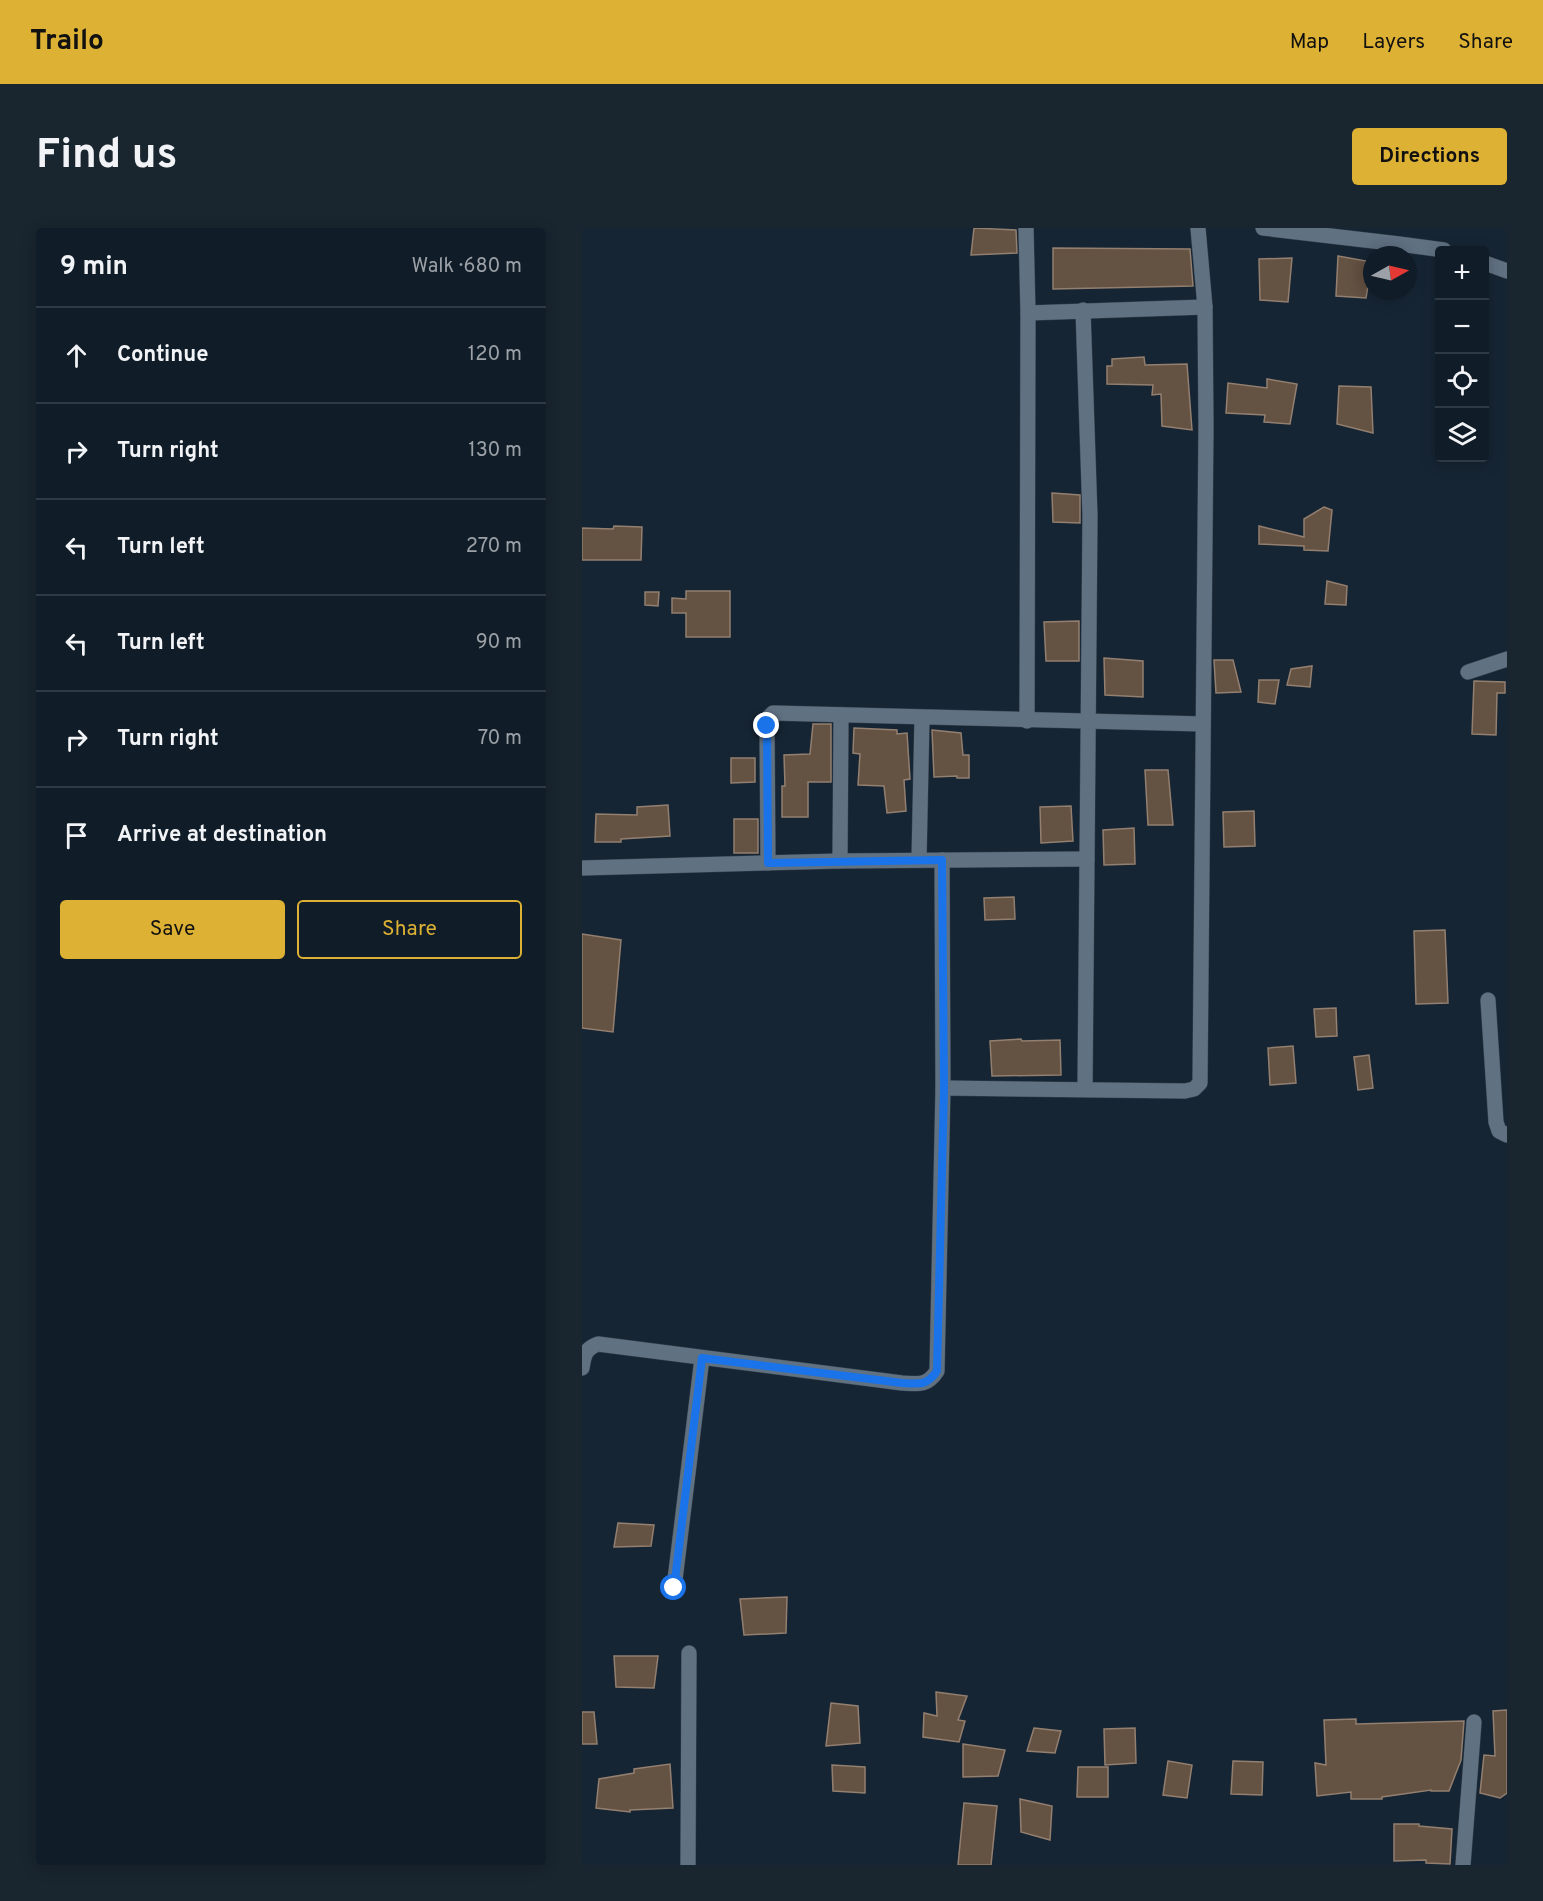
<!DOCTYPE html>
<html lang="en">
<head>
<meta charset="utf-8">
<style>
  :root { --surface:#101c27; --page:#19252f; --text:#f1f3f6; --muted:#9ca1a7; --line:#303a44; --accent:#ddb133 }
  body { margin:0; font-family:Overpass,sans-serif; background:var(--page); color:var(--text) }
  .controls { position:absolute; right:18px; top:18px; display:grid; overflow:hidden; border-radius:6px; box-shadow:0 3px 15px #0003 }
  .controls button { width:54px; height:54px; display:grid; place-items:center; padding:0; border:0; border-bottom:2px solid var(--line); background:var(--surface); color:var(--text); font:30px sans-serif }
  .compass { position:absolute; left:781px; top:18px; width:54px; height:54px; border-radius:50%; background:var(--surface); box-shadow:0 3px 15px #0003; rotate:82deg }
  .stop { position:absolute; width:18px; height:18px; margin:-14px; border:4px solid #1a73e8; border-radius:50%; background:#fff }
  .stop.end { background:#1a73e8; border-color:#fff; box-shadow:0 2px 6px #0008 }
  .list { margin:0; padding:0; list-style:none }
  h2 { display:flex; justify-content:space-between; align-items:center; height:78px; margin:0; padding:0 24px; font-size:26px }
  h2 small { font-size:20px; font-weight:400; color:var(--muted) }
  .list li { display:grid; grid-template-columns:39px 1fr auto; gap:18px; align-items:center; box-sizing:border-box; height:96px; padding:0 24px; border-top:2px solid var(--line) }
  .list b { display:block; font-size:22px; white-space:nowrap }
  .list em { font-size:20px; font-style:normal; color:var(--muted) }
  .actions { display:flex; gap:12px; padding:18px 24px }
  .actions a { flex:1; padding:14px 0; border:2px solid var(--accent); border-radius:6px; text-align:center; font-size:21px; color:var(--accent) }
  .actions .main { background:var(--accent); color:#111 }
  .icon { flex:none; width:33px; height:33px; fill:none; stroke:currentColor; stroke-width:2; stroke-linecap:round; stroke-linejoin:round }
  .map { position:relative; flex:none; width:925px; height:1637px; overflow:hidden; border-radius:6px }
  header { display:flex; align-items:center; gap:36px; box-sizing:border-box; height:84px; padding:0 30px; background:var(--accent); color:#111 }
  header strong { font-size:28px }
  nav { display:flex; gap:33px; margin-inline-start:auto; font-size:21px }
  .intro { display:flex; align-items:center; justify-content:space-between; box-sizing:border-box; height:144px; padding:0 36px }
  h1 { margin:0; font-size:42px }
  .button { padding:15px 27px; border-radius:6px; background:var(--accent); color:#111; font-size:21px; font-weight:700 }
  main { display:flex; gap:36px; padding:0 36px }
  aside { flex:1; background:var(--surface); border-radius:6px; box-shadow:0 3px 15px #0003 }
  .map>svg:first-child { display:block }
  .building { fill:#645243; stroke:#937f6f; stroke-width:1.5 }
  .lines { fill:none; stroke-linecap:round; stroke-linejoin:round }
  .minor-casing { stroke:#37424e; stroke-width:16 }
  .minor { stroke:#607182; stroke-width:15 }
  .route { stroke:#1a73e8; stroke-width:8 }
</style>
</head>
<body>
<header>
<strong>Trailo</strong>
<nav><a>Map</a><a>Layers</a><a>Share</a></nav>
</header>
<div class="intro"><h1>Find us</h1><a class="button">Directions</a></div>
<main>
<aside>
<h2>9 min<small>Walk · 680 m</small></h2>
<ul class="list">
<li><svg class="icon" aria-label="ahead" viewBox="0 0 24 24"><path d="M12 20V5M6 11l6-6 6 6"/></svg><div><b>Continue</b></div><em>120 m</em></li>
<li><svg class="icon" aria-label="right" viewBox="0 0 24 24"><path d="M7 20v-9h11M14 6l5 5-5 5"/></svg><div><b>Turn right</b></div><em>130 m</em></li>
<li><svg class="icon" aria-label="left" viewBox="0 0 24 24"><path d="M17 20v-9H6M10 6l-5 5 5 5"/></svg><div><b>Turn left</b></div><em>270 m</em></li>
<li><svg class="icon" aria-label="left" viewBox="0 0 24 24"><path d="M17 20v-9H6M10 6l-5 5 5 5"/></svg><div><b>Turn left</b></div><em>90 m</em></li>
<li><svg class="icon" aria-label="right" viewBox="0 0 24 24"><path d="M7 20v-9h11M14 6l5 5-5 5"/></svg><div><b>Turn right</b></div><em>70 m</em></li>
<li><svg class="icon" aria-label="arrive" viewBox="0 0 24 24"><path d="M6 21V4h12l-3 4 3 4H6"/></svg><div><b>Arrive at destination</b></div></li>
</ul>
<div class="actions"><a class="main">Save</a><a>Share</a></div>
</aside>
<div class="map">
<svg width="925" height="1637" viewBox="0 0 925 1637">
  <rect width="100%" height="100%" fill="#162534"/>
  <g class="building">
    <polygon points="392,0 434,2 435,25 389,27"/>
    <polygon points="471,20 608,21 611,58 471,61"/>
    <polygon points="756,28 790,34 784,70 754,68"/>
    <polygon points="710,30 706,74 678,72 677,31"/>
    <polygon points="562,129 563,137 605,136 610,202 580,198 579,166 570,167 571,157 525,156 525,138 530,138 530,131"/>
    <polygon points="685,151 715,156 708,196 682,194 683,187 644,185 646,155 685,160"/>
    <polygon points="757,158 789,159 791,205 755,196"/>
    <polygon points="470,265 498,267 498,295 471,294"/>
    <polygon points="742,279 750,282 746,323 722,322 722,318 677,316 677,298 722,309 722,291"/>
    <polygon points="32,298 60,299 59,332 0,332 0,300 31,301"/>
    <polygon points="745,353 765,358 764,377 743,376"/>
    <polygon points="104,363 148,363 148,409 104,409 104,385 90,385 90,370 104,371"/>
    <polygon points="63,364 77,364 76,378 63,377"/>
    <polygon points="497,393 497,433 464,433 462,394"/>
    <polygon points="522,430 561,433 561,469 523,467"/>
    <polygon points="632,432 651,432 659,464 634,465"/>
    <polygon points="730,438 728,459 705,457 709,441"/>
    <polygon points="677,452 697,452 693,476 676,474"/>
    <polygon points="892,453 923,454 923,465 915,465 914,507 890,506"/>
    <polygon points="231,496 249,496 249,554 226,554 226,589 200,589 200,558 203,558 202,527 228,526"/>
    <polygon points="272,500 315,502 315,506 325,505 328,551 322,552 324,583 305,585 302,558 276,557 278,526 271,525"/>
    <polygon points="350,502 379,505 381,527 387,527 387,550 375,550 375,548 352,549"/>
    <polygon points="149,530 173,530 173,554 149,555"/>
    <polygon points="563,542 586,542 591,597 566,597"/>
    <polygon points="86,577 88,608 39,611 39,614 13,614 14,586 55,587 55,579"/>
    <polygon points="489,578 491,613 459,615 458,579"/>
    <polygon points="672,583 673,618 642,619 641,584"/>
    <rect x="152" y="591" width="24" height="34"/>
    <polygon points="552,600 553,636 522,637 521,602"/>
    <polygon points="432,669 433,691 403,692 402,670"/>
    <polygon points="863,702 866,775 834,776 832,703"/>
    <polygon points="0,706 39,712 31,804 0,800"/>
    <polygon points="754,780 755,808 734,809 732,781"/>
    <polygon points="439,811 440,813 478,812 479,847 410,848 408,813"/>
    <polygon points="711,818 714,855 688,857 686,820"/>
    <polygon points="787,827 791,860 776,862 772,829"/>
    <polygon points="36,1295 72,1297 69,1318 32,1319"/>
    <polygon points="205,1369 204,1405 162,1407 158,1371"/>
    <polygon points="32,1428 76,1428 72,1460 34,1459"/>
    <polygon points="354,1464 385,1468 376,1492 383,1493 377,1514 341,1509 342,1485 355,1488"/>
    <polygon points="249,1475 276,1478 278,1515 244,1518"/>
    <polygon points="925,1482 925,1565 918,1570 898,1565 902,1527 913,1528 911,1483"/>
    <polygon points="0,1484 12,1484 15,1516 0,1516"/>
    <polygon points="774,1491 774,1496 882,1493 879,1532 867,1563 849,1563 849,1562 800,1569 800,1571 769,1571 769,1564 735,1568 733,1535 744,1537 742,1492"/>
    <polygon points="452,1500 479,1503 473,1525 445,1523"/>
    <polygon points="553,1500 554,1535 523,1537 522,1501"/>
    <polygon points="381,1516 423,1522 416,1548 381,1549"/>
    <polygon points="586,1533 610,1537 605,1570 581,1567"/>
    <polygon points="651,1533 681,1534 680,1567 649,1566"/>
    <polygon points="88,1536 91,1580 48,1582 48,1584 14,1580 17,1551 52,1545 52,1541"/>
    <polygon points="250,1537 283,1539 283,1565 251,1563"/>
    <polygon points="496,1539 526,1539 526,1569 495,1569"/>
    <polygon points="438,1571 470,1578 468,1612 439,1604"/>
    <polygon points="382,1575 415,1578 409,1637 376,1637"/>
    <polygon points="812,1596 837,1596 837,1598 870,1601 868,1636 844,1635 844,1632 812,1633"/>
  </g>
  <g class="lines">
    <g class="minor-casing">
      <g id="minor">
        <polyline points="444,0 446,85 445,493"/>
        <polyline points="681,0 817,16 862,22"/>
        <polyline points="903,35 925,43"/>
        <polyline points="501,82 508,288 503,861"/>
        <polyline points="446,85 623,79"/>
        <polyline points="886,444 925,431"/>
        <polyline points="337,632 340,490"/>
        <polyline points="258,633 259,487"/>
        <polyline points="186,635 185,498 186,490 191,485 621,496"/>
        <polyline points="0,640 258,633 505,631"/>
        <polyline points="906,772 914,894 917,903 925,907"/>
        <polyline points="361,860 603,863 612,861 618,855 624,199 623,79 616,0"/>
        <path d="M0 1140C2 1127 3 1121 16 1116L320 1155C337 1156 345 1158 355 1143L361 860 360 632"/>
        <polyline points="92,1360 120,1130"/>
        <polyline points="106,1637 107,1425"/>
        <polyline points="881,1637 892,1494"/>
      </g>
    </g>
    <use href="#minor" class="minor"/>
  </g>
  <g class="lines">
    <path class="route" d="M92 1360 120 1130 320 1155C337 1156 345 1158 355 1143L362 860 360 632 186 635 185 498"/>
  </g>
</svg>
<div class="controls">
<button>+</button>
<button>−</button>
<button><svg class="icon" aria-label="locate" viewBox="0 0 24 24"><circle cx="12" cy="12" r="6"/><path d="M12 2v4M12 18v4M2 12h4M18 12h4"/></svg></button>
<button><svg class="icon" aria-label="layers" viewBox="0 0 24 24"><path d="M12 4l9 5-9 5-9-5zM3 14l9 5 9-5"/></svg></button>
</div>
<svg class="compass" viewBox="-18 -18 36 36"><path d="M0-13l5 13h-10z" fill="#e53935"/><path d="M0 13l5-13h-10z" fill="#9ca1a7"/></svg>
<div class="stop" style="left:92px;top:1360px"></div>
<div class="stop end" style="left:185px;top:498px"></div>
</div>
</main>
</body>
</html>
